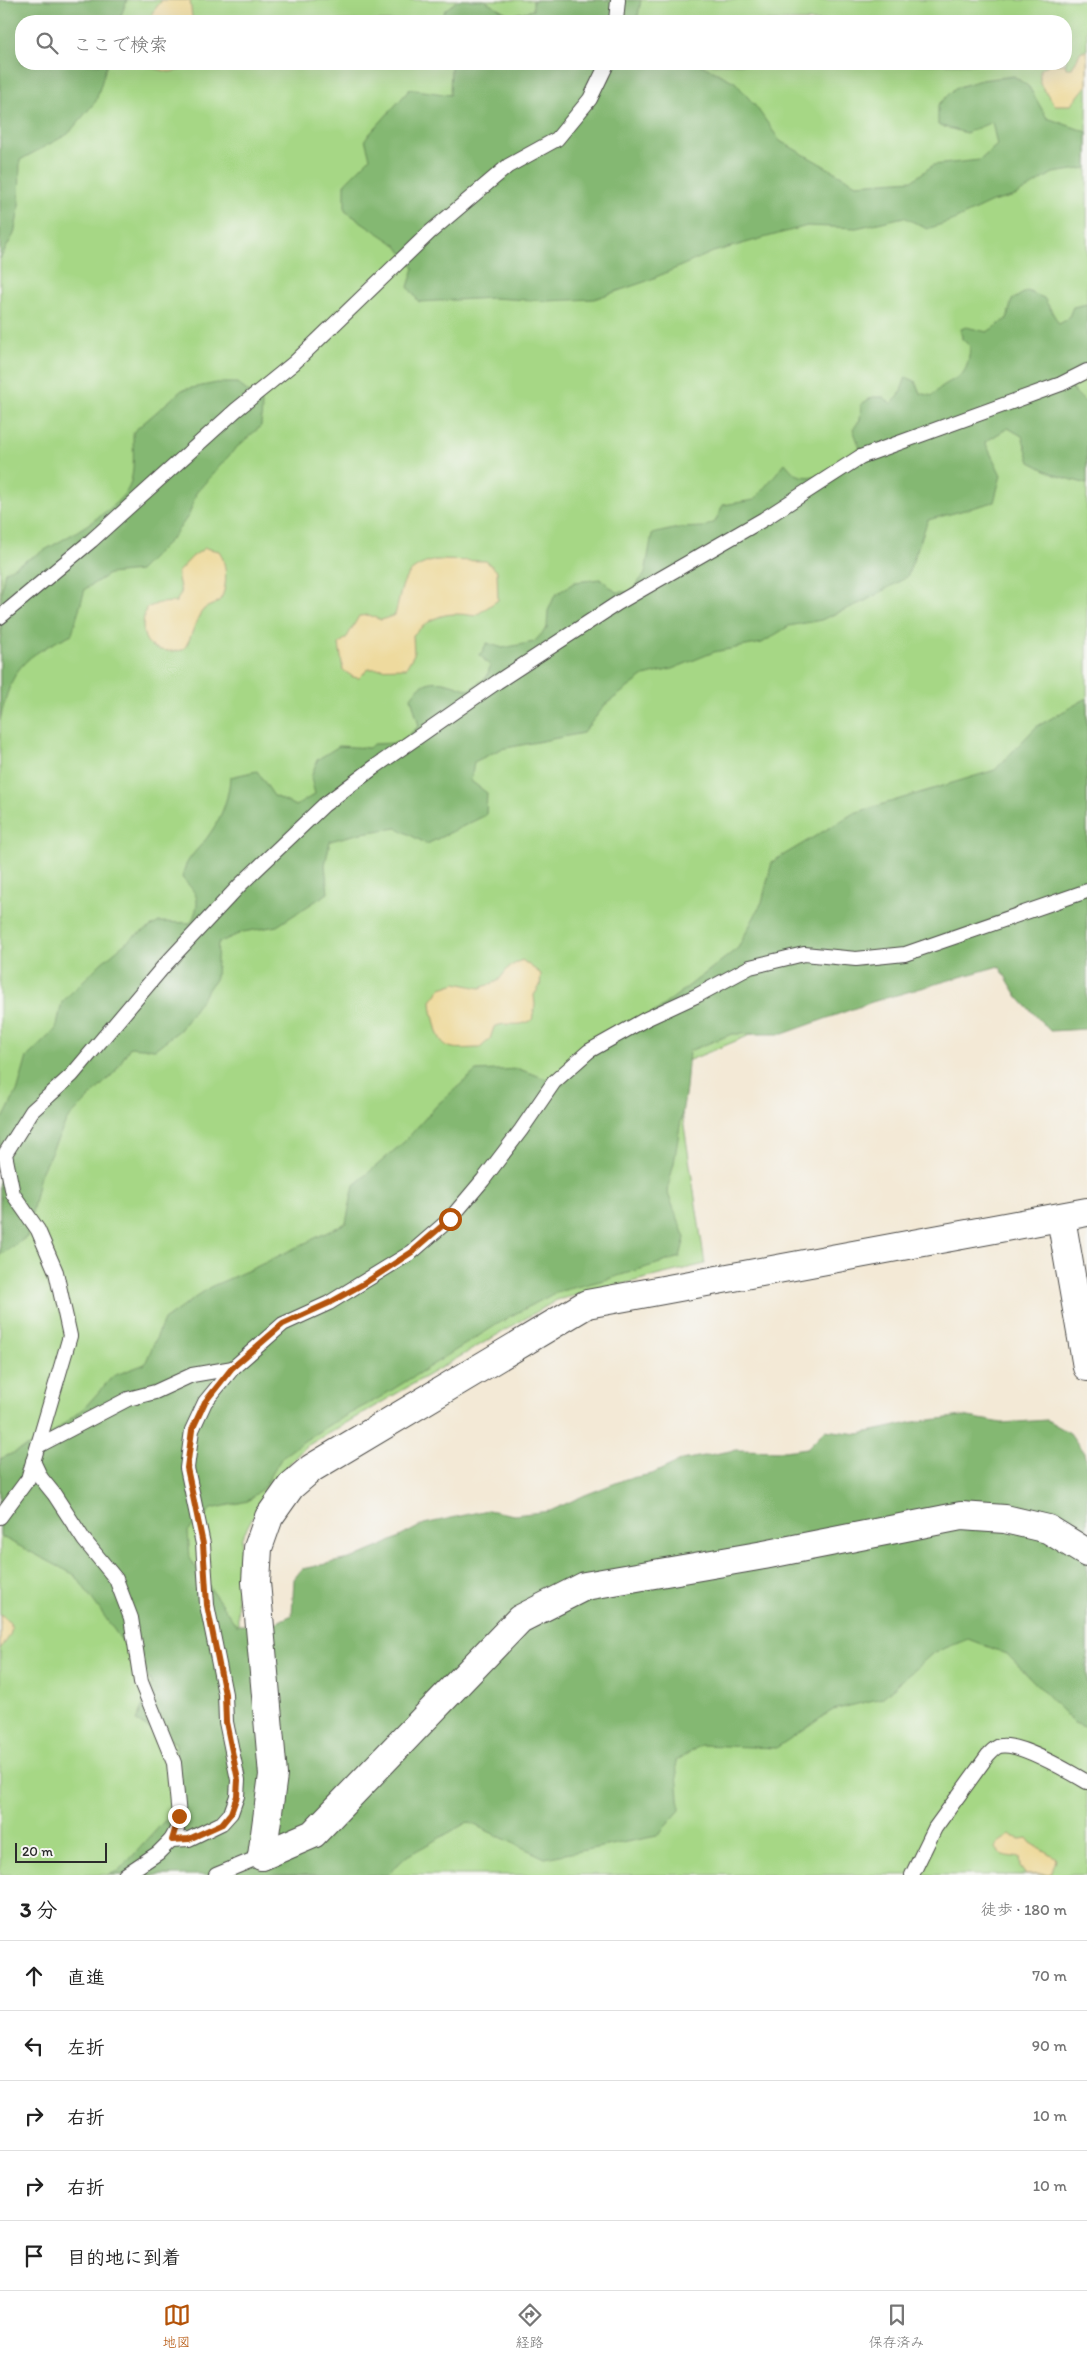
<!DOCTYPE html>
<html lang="ja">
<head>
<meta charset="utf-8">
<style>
  :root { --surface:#fff; --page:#f2f2f2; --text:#222; --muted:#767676; --line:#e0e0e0; --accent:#b45309 }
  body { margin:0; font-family:Itim,"Klee One",sans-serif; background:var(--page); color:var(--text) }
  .scale { position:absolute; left:15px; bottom:12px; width:92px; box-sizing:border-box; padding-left:5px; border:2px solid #2b2b2b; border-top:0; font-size:14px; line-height:18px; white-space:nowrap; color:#2b2b2b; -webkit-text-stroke:4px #f6f6f2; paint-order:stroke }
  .stop { position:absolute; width:15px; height:15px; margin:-11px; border:4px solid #b45309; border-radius:50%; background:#fff }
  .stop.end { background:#b45309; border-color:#fff; box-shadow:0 1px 5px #0008 }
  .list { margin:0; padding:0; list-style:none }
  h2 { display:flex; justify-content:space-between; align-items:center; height:65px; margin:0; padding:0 20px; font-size:21px }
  h2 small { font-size:16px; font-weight:400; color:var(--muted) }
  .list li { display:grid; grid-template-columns:32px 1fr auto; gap:15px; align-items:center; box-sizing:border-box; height:70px; padding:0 20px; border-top:1px solid var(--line) }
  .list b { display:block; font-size:19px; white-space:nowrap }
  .list em { font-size:16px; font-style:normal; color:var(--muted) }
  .icon { flex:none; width:28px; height:28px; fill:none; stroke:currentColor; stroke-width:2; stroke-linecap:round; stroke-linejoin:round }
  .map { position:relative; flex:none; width:1087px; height:1875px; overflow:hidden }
  .search { position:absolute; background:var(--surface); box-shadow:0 5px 20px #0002; left:15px; right:15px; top:15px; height:55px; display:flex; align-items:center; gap:12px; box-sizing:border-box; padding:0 18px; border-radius:20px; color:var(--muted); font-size:19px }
  .sheet { height:415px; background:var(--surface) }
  nav { display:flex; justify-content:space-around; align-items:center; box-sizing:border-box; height:70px; border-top:1px solid var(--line); background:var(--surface); font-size:14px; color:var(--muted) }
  nav a { display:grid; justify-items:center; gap:2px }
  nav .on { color:var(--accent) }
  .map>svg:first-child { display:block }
  .green { fill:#a6d785; stroke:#688158; fill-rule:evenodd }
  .forest { fill:#84b872; stroke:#58724e }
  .sand { fill:#eeda9e; stroke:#8c8264 }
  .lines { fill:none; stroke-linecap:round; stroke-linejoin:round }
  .service-casing { stroke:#494845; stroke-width:16 }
  .minor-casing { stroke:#494845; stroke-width:30 }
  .service { stroke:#fff; stroke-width:14 }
  .minor { stroke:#fff; stroke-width:28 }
  .route { stroke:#b45309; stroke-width:6 }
</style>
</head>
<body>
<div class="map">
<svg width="1087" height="1875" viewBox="0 0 1087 1875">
  <rect width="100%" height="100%" fill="#f6f6f2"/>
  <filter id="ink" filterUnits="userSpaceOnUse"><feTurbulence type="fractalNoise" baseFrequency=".02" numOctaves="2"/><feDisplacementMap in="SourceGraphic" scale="10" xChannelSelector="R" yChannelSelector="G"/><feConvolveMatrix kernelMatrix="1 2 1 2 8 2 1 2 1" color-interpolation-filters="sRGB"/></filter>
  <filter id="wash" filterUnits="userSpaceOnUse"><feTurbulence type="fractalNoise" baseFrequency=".0096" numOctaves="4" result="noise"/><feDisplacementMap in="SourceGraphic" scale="20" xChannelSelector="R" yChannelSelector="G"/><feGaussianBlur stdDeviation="1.12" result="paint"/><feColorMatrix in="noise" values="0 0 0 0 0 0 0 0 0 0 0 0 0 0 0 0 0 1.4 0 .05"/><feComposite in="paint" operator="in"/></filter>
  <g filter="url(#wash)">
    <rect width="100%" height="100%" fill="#f3e9d6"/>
    <g class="green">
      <path d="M0 0H1087V910L896 975 675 1066 705 1264 557 1300 305 1447 270 1485 242 1537 237 1595 244 1769 172 1875H0ZM21 21H1066V64H21Z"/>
      <polygon points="1087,1577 1087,1875 265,1875"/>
    </g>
    <g class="forest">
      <polygon points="0,0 127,0 119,21 21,21 21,64 107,64 96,101 68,134 20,160 19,209 14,234 0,259"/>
      <polygon points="458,0 484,0 510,15 533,10 533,0 641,0 637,21 441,21 445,10"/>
      <polygon points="451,64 699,64 735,82 757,108 780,141 856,184 913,180 933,165 980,160 997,145 992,122 966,133 938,125 938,105 955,88 981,80 1014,76 1029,87 1047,118 1087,132 1087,168 1053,173 1015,196 992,202 954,220 927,229 904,217 856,228 807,226 713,252 647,281 594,299 546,301 492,298 419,302 408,287 414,268 396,245 345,211 345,183 370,158 365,139 410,89 450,95"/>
      <path d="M1027 291 1044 298 1059 324 1068 319 1073 307 1087 304V363L1076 368 1071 388 1087 404V484L1055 475 1030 462 1022 436 1008 428 985 442 1001 475 994 502 928 520 907 577 865 601 821 620 789 626 762 643 714 652 672 669 644 676 606 704 583 733 501 749 474 762 471 781 487 793 486 815 427 844 397 828 361 833 330 841 325 865 328 893 277 926 243 932 218 943 216 978 180 1030 155 1049 130 1047 115 1072 67 1120 40 1175 27 1237 0 1255V1119L4 1117 18 1089 27 1057 56 1029 62 1002 101 963 133 937 159 922 191 923C201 901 199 895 182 878 186 855 199 851 211 832 222 816 229 797 230 777L257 771 274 796 296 806 315 794 311 778 317 760 339 746 369 748 373 744 399 743 419 726 411 697C427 673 446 682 469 690L487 677 490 666 480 655 487 643 503 648 534 642 547 628 548 611 555 595 575 582 601 579 616 592H630L645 574 652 534 678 528 704 527 715 522 723 505 754 500 785 463C788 466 792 472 796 474 817 485 846 460 860 448L853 429 860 420 861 404 873 397H884L891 404 899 396 906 377 915 381 920 393 932 396C952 372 968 387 970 346L962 339 961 329 966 327 987 332 1007 319 1012 300Z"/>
      <path d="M217 383H237L262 403 261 426 235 449 196 493 189 515 173 537 139 571 109 574 85 589 72 634C22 658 13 665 0 720V638L2 636C0 618 0 587 5 572 38 553 104 521 126 492 136 480 133 448 133 432L182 390Z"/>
      <polygon points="1087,698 1087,1029 1050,1031 1018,997 999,966 872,1002 783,1034 732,1034 689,1051 686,1089 674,1163 667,1191 685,1238 680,1257 608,1279 557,1292 509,1317 379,1398 332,1423 304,1441 282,1457 265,1486 248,1501 211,1509 188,1531 190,1559 236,1625 271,1625 292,1615 294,1579 302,1569 353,1558 386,1544 424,1524 488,1510 514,1515 550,1511 585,1495 626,1479 652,1474 682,1460 736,1450 785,1451 807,1448 825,1430 859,1434 914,1422 963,1416 1002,1423 1047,1420 1070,1433 1084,1453 1087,1465 1087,1728 1074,1723 1007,1654 968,1639 933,1653 882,1698 833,1710 776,1748 701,1745 676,1761 680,1810 657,1836 545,1858 468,1822 407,1856 387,1875 108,1875 119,1871 167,1818 181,1799 177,1780 176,1743 136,1721 152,1683 75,1575 0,1536 0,1459 48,1437 85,1407 113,1376 145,1364 164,1320 210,1287 256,1267 346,1223 354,1185 404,1142 438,1104 476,1071 519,1069 563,1085 599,1038 646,1019 738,948 762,902 772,862 854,813 995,770 1036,727"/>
    </g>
    <g class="sand">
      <polygon points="162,0 190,0 192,17 196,21 153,21 152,13"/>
      <polygon points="1081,51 1087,51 1087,85 1071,105 1055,105 1040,84 1040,70 1049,64 1065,64 1066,68 1072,68"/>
      <polygon points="148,64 188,64 185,69 169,72 150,67"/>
      <path d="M205 548 219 551C227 562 229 591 218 602 214 605 208 606 204 609 194 619 193 638 183 650 149 655 137 641 146 608L159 603 176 602 181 593 177 573 192 557Z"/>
      <path d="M436 560 486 561 497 571 498 600 475 616C446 611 434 615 413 635L414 654 406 668 368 669 359 678 353 677 343 670 339 644 347 637 359 616 369 615 381 620 395 615C404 583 400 569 436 560Z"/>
      <path d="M522 960 541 974 540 986 534 995 535 1005 532 1020C517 1029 508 1020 494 1027L490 1039 480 1048C457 1048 443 1054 436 1028 434 1018 431 1011 431 1001L441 988 456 983 480 988 498 981 509 967Z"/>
      <path d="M0 1614C19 1626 11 1635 0 1649Z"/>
      <path d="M1010 1835 1020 1839 1027 1838 1031 1843 1055 1857 1056 1860 1052 1872 1049 1874 1026 1875 1020 1867 1019 1858C1010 1856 1001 1857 996 1848L998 1843Z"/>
    </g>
  </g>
  <g filter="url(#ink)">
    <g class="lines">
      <g class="service-casing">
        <g id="service">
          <polyline points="616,21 618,0"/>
          <polyline points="0,617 91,541 236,410 294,363 429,233 508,166 557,139 590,99 607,64"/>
          <polyline points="38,1446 128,1399 155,1392 192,1375 233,1368"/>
          <polyline points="33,1461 41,1478 54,1494 84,1540 116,1579 131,1618 141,1682 174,1763 179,1816 177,1829 171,1840 158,1853 125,1875"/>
          <polyline points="0,1517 28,1479 70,1336 56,1272 38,1230 13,1194 5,1154 32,1111 72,1075 164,966 240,885 324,805 376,766 497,682 618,603 764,519 860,457 1061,384 1087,371"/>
          <polyline points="171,1840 189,1839 222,1823 231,1813 237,1796 238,1780 226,1722 225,1694 207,1605 203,1544 187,1468 192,1430 205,1402 233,1368 283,1324 329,1303 412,1252 450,1219 483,1180 521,1130 554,1082 589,1051 646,1019 698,995 750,967 804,954 856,959 905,954 1087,891"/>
          <polyline points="216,1875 262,1856"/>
          <path d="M912 1875 935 1828 988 1755C992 1751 995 1747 1000 1746 1019 1742 1070 1772 1087 1782"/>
        </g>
      </g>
      <g class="minor-casing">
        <g id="minor">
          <polyline points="1061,1218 1087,1367"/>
          <polyline points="262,1856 273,1775 256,1582 258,1548 269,1517 291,1486 312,1468 587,1304 1087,1212"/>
          <polyline points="262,1856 313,1834 520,1619 585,1586 764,1555 961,1516 1005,1519 1048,1529 1087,1553"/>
        </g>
      </g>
      <use href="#service" class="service"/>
      <use href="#minor" class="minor"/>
    </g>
  </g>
  <g class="lines" filter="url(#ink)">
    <polyline class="route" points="179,1816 172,1840 189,1839 222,1824 231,1813 237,1796 238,1780 226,1722 225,1694 207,1605 203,1544 187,1468 192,1430 205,1402 232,1368 283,1324 329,1303 365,1283 412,1252 450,1219"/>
  </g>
</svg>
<div class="scale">20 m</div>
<div class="stop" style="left:450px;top:1219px"></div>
<div class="stop end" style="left:179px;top:1816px"></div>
<div class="search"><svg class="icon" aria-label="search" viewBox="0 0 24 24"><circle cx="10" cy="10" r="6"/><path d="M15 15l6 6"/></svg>ここで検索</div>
</div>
<section class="sheet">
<h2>3 分<small>徒歩 · 180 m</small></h2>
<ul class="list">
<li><svg class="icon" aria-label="ahead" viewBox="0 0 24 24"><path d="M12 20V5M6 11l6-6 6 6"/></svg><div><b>直進</b></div><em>70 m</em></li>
<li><svg class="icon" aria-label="left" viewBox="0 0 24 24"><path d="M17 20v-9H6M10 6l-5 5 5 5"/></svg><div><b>左折</b></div><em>90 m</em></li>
<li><svg class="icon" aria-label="right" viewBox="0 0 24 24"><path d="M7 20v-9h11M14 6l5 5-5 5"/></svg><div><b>右折</b></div><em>10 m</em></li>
<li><svg class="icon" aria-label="right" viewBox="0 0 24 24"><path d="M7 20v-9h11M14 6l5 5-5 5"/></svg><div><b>右折</b></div><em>10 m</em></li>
<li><svg class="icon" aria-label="arrive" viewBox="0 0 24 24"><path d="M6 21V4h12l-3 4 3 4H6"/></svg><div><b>目的地に到着</b></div></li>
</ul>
</section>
<nav>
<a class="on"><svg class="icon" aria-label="map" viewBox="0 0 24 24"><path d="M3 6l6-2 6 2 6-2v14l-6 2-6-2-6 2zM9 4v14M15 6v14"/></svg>地図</a>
<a><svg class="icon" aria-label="directions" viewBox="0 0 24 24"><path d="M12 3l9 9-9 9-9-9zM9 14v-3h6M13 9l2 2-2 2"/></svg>経路</a>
<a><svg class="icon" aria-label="saved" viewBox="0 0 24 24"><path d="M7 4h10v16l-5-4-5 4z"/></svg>保存済み</a>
</nav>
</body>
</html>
